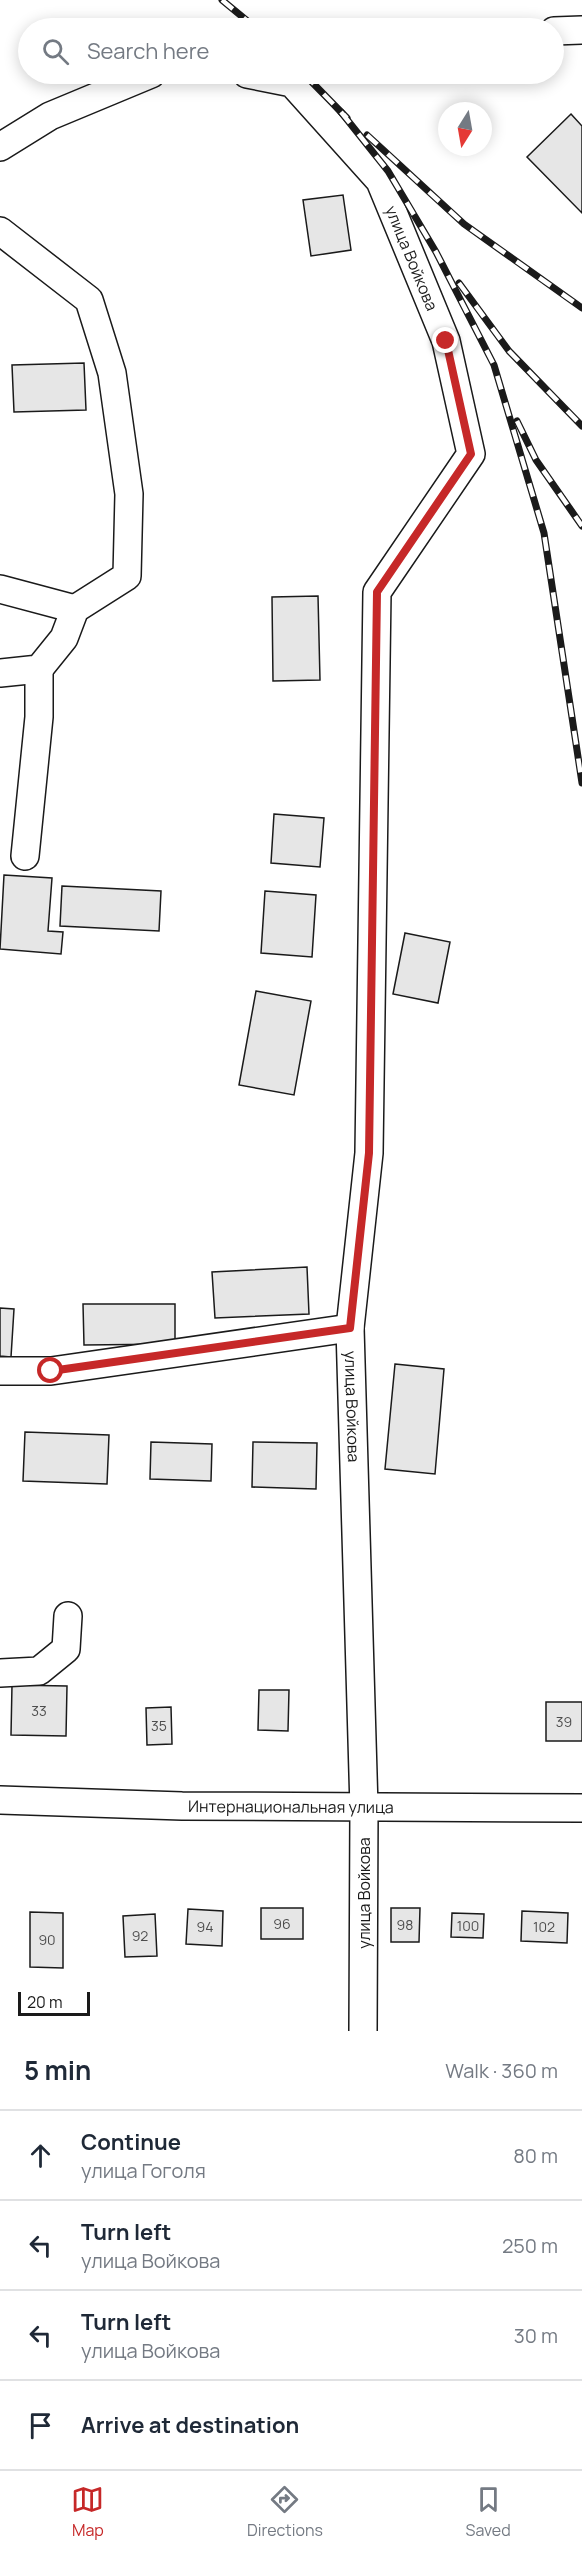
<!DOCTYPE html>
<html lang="en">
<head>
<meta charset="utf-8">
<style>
  :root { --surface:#fff; --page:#f2f2f3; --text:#1f2937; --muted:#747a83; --line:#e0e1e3; --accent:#c62828 }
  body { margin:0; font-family:Manrope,sans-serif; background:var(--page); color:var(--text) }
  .compass { position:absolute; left:438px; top:102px; width:54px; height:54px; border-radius:50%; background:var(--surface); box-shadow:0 3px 15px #0003; rotate:191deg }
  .scale { position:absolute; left:18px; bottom:15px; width:72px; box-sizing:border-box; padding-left:6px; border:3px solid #1a1a1a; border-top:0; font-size:16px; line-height:21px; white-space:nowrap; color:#1a1a1a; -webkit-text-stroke:4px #fff; paint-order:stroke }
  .stop { position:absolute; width:18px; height:18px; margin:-14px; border:4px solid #c62828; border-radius:50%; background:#fff }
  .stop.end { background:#c62828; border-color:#fff; box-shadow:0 2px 6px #0008 }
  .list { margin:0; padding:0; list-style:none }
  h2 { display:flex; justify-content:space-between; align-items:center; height:78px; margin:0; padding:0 24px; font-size:26px }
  h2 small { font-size:20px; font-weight:400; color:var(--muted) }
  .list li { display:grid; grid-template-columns:39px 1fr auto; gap:18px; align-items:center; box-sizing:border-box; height:90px; padding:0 24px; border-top:2px solid var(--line) }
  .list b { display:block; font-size:22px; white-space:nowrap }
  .list p { margin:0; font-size:20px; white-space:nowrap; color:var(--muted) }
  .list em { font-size:20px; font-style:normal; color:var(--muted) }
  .icon { flex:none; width:33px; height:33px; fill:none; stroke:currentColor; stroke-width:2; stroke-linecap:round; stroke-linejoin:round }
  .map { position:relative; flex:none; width:582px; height:2031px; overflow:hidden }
  .search { position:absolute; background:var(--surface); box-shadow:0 3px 15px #0003; left:18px; right:18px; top:18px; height:66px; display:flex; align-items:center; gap:15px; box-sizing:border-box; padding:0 21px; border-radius:33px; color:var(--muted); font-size:22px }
  .sheet { height:438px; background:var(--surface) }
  nav { display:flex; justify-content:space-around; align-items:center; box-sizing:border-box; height:84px; border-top:2px solid var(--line); background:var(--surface); font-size:16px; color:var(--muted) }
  nav a { display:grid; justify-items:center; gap:3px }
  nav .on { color:var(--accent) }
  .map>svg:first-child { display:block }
  .building { fill:#e6e6e6; stroke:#1a1a1a; stroke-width:1.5 }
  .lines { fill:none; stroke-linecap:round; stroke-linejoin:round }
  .minor-casing { stroke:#1a1a1a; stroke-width:30 }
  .minor { stroke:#fff; stroke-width:27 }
  .rail-casing { stroke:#1a1a1a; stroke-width:7 }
  .rail { stroke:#fff; stroke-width:4.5; stroke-dasharray:14; stroke-linecap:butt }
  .route { stroke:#c62828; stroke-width:8 }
  .labels { text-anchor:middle; stroke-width:4.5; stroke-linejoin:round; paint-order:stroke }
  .number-label { font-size:14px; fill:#4d4d4d }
  .street-label { font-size:16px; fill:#1a1a1a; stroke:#fff }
</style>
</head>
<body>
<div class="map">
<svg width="582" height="2031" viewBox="0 0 582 2031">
  <rect width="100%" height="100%" fill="#fff"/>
  <g class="building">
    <polygon points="571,114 582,126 582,213 527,157"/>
    <polygon points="343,195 351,250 311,256 303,200"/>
    <polygon points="84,363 86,410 14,412 12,365"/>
    <polygon points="318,596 320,680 273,681 272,597"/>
    <polygon points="274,814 324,818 320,867 271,863"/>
    <polygon points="4,875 52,878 48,931 63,932 61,954 0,949"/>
    <polygon points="62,886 161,891 159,931 60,926"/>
    <polygon points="265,891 316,895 312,957 261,953"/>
    <polygon points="405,933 450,942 438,1003 393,994"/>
    <polygon points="256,991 311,1001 294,1095 239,1085"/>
    <polygon points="307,1267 309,1314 215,1318 212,1272"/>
    <polygon points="83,1304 175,1304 175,1344 84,1345"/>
    <polygon points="0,1308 14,1309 11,1357 0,1356"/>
    <polygon points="395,1364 444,1369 435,1474 385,1469"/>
    <polygon points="25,1432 109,1435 107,1484 23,1481"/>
    <polygon points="151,1442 212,1444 211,1481 150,1479"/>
    <polygon points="253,1442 317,1443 316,1489 252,1487"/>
    <polygon points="12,1685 67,1686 66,1736 11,1735"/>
    <polygon points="259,1690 289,1690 288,1731 258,1730"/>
    <rect x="546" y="1702" width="36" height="39"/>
    <polygon points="171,1707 172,1744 147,1745 146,1708"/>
    <rect x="261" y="1908" width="42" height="31"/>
    <polygon points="391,1908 420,1908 419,1942 391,1942"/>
    <polygon points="188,1909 223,1911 222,1946 186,1944"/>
    <polygon points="522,1911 568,1913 567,1943 521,1941"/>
    <polygon points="30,1912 63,1913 63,1968 30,1967"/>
    <polygon points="452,1913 484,1914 483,1938 451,1937"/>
    <polygon points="155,1914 157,1956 125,1957 123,1916"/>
  </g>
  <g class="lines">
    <g class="minor-casing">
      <g id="minor">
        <polyline points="554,31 582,30"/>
        <path id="s1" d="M247 74 292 83 380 181 446 341 471 454 377 592 369 1153 350 1328 364 1808 363 2031"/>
        <polyline points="0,147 50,116 151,74"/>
        <polyline points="0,231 89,300 112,373 129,494 127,576 75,609 64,638 39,669 0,673"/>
        <polyline points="0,589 75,609"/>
        <polyline points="25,856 39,717 39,669"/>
        <polyline points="0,1371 51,1371 350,1328"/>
        <polyline points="0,1673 39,1671 66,1649 68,1616"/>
        <path id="s2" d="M0 1800 182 1806 582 1808"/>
      </g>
    </g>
    <use href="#minor" class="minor"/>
    <g class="rail-casing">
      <g id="rail">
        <polyline points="222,0 256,28"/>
        <polyline points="304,74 347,118"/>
        <polyline points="341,112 388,171 436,252 494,365 544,533 582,783"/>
        <polyline points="367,135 464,224 582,308"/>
        <polyline points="459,283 509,351 582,426"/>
        <polyline points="517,421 536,460 582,526"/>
      </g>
    </g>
    <use href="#rail" class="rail"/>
  </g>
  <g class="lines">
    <polyline class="route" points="51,1371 350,1328 369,1153 377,592 471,454 446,341"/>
  </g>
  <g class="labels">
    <g class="number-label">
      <text x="39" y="1716">33</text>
      <text x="564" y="1727">39</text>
      <text x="159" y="1731">35</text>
      <text x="282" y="1929">96</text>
      <text x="405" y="1930">98</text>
      <text x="468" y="1931">100</text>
      <text x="205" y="1932">94</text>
      <text x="544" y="1932">102</text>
      <text x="140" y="1941">92</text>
      <text x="47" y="1945">90</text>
    </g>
    <g class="street-label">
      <text dy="6" stroke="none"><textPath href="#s1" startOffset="261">улица Войкова</textPath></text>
      <text dy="6" stroke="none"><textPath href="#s1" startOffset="1449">улица Войкова</textPath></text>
      <text dy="6" stroke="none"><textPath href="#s2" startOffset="291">Интернациональная улица</textPath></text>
      <text transform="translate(364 1893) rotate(-90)" y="6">улица Войкова</text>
    </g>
  </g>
</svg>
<svg class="compass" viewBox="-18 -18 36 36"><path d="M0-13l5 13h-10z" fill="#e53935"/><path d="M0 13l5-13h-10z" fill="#747a83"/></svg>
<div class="scale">20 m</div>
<div class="stop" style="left:51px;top:1371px"></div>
<div class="stop end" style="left:446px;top:341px"></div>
<div class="search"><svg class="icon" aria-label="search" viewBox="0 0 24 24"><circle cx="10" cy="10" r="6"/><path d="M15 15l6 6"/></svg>Search here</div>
</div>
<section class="sheet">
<h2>5 min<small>Walk · 360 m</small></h2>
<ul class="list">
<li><svg class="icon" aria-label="ahead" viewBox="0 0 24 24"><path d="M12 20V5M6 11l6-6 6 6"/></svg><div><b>Continue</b><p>улица Гоголя</p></div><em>80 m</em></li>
<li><svg class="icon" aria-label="left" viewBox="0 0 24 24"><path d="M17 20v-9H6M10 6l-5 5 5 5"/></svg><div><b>Turn left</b><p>улица Войкова</p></div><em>250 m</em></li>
<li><svg class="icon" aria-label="left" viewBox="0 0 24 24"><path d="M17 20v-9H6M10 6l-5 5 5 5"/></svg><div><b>Turn left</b><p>улица Войкова</p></div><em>30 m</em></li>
<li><svg class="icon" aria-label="arrive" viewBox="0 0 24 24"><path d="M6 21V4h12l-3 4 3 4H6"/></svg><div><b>Arrive at destination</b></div></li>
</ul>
</section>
<nav>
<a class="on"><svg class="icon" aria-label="map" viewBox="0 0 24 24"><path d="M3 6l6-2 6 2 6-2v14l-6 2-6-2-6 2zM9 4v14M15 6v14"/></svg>Map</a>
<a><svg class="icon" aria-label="directions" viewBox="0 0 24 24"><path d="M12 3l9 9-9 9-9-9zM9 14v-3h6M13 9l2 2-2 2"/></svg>Directions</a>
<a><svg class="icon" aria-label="saved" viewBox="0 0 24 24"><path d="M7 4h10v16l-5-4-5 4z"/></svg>Saved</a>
</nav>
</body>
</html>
